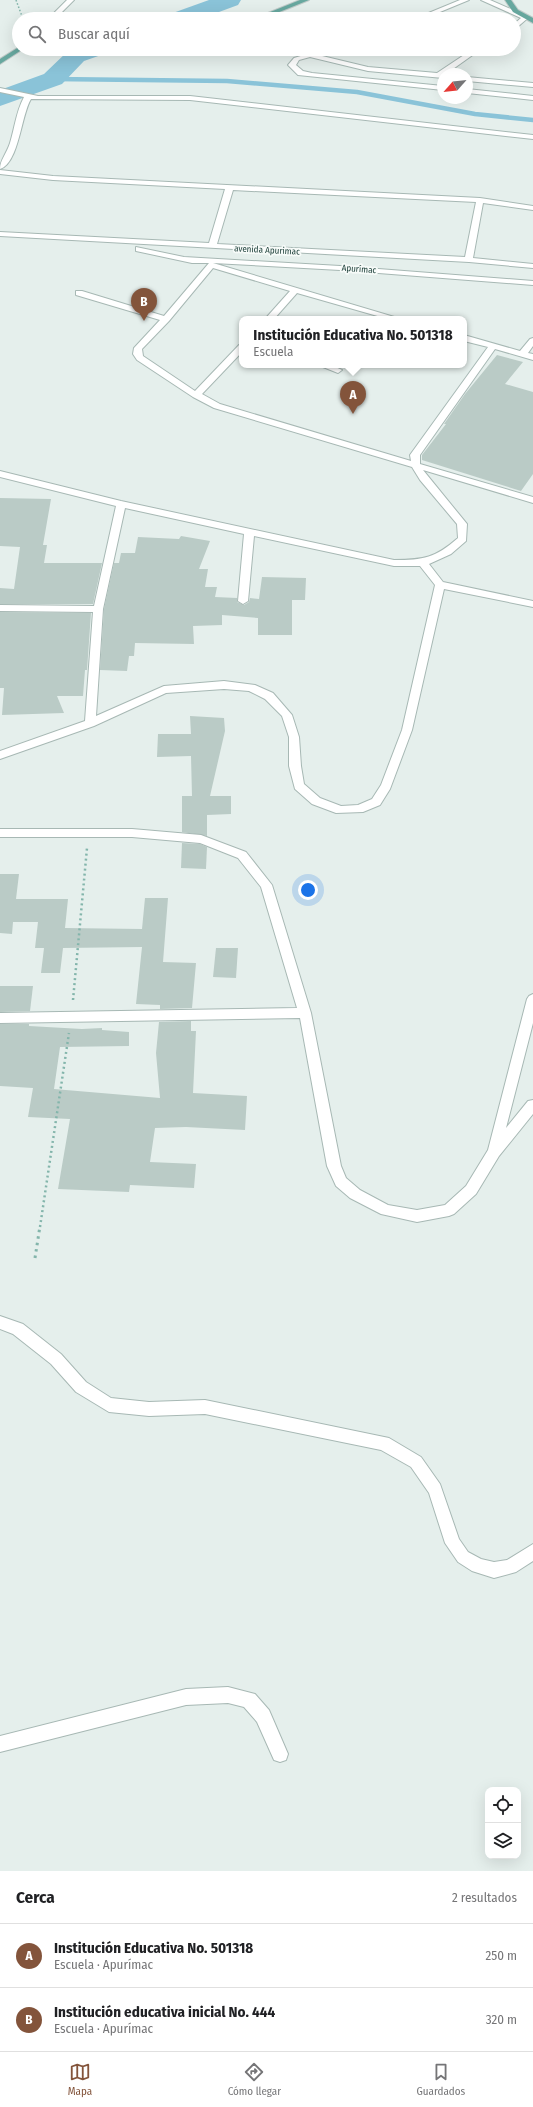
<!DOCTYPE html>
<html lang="es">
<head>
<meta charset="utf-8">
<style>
  :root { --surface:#fff; --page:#f2f2f2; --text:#202124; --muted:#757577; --line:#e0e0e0; --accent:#83543b }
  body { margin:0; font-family:"Fira Sans Condensed",sans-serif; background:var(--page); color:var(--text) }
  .controls { position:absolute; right:12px; bottom:12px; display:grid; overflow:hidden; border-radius:8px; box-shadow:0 4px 16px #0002 }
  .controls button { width:36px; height:36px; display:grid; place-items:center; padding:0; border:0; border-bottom:1px solid var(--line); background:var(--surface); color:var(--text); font:20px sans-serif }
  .compass { position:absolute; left:437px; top:68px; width:36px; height:36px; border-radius:50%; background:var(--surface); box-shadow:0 4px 16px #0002; rotate:243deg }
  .you { position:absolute; left:308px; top:890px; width:14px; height:14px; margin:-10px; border:3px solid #fff; border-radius:50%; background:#1a73e8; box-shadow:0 0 0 6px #1a73e833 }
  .badge { display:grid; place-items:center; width:26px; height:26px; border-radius:50%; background:var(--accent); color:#fff; font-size:13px; font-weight:700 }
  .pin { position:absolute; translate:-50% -33px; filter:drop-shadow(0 1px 2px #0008) }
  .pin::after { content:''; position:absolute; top:21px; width:14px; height:12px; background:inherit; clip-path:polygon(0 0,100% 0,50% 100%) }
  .popup { position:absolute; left:239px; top:316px; width:228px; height:52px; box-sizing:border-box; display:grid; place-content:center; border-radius:8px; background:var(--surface); filter:drop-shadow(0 1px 3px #0005); font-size:13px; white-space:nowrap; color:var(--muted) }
  .popup b { font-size:15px; color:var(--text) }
  .popup::after { content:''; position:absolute; left:50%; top:100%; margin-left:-8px; border:8px solid transparent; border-top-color:var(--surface) }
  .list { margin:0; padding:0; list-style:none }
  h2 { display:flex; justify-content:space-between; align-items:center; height:52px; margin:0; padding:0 16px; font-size:17px }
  h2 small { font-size:13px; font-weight:400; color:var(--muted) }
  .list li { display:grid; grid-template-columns:26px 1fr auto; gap:12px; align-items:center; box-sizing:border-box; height:64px; padding:0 16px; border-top:1px solid var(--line) }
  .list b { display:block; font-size:15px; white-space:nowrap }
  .list p { margin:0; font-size:13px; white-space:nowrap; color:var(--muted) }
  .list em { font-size:13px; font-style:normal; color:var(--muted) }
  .icon { flex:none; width:22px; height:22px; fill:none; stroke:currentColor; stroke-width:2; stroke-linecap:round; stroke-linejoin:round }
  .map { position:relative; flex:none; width:533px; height:1871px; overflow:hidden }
  .search { position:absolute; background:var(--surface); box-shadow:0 4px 16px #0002; left:12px; right:12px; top:12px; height:44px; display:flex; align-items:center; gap:10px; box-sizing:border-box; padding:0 14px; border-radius:22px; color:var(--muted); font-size:15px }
  .sheet { height:180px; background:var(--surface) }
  nav { display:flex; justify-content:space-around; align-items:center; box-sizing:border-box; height:56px; border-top:1px solid var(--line); background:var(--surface); font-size:11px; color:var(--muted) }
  nav a { display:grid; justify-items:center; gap:2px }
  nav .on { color:var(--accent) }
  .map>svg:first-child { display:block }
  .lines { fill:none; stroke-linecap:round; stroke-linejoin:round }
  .stream { stroke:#8ac3d8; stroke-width:4.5 }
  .river { fill:#8ac3d8; fill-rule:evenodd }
  .building { fill:#bacbc6 }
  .minor-casing { stroke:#a7b8b4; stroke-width:2 }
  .major-casing { stroke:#c1cbc9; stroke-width:2 }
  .path-far2 { stroke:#83b5ab; stroke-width:1.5; stroke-dasharray:1.5 2; stroke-linecap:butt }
  .path-far1 { stroke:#83b5ab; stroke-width:2.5; stroke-dasharray:2 3; stroke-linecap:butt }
  .path { stroke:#83b5ab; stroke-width:3; stroke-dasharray:2.5 4; stroke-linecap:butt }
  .minor { fill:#fff; fill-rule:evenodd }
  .major { fill:#67a89f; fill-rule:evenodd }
  .labels { text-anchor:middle; stroke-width:3.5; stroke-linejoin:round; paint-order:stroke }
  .far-street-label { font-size:9px; fill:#22443e; stroke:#f7fbf9 }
</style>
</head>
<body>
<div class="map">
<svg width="533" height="1871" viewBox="0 0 533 1871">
  <rect width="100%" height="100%" fill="#e5efec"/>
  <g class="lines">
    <polyline class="stream" points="53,79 227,81 357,92 475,114 533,120"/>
    <g class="river">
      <polygon points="209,0 241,0 238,5 200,19 166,19 170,14"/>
      <polygon points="73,49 108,49 104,54 84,61 62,84 0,106 0,90 44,74 68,51"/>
    </g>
  </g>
  <g class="building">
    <polygon points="497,355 523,362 505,384 533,392 533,474 521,491 422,460 422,455 446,424 444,424 465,394"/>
    <polygon points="0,498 51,499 43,545 47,545 44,563 102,563 93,604 0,604 0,588 14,589 20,547 0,546"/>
    <polygon points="181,536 210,541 199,569 208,569 205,587 217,587 215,597 237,598 237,602 244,605 249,602 250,598 259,599 262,577 306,578 305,600 292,600 292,635 258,635 258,618 222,615 222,625 193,626 194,644 135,643 134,656 129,656 127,671 100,670 104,609 114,563 119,563 121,553 135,553 138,537 179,539"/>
    <polygon points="0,612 91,613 87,670 85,670 83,696 57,696 64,713 2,715 4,688 0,688"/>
    <polygon points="190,716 224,718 225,731 210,796 231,796 231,814 207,815 207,836 182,832 182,796 192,796 191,756 157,757 158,734 191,734"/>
    <polygon points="182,843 200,844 207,847 206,869 181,868"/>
    <polygon points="0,874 19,874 16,899 68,899 65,928 142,929 145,898 168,898 163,962 196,963 192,1008 160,1009 160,1005 136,1004 142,947 63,948 60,973 41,973 44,948 35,948 38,922 13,922 12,934 0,933"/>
    <polygon points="216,948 238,948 236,978 213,977"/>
    <polygon points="0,986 33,986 30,1011 0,1012"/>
    <polygon points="191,1021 191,1031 196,1031 193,1093 247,1096 245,1130 186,1127 155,1128 150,1162 196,1164 194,1188 130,1185 129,1192 58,1189 70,1119 28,1117 33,1088 0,1086 0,1024 29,1024 29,1026 82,1029 102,1028 102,1030 129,1032 129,1046 60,1047 54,1089 160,1098 156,1053 159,1022"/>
  </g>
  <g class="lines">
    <g class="minor-casing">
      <g id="minor">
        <polygon points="67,0 74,0 55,19 48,19"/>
        <polygon points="460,0 469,0 423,19 414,19"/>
        <polygon points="481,0 490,0 529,17 514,30 514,24 521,18"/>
        <path d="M294 49C300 49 308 53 313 52 321 51 328 49 336 49L318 55 368 67 437 73 473 49H481L446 74H443V78L368 71 310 57 299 60 296 65 303 71 312 73 443 86V90L298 75 288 65 294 58 304 55Z"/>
        <polygon points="467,77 533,83 533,87 467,81"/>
        <path d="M0 88 38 96H190L533 135V139L190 100 31 99C21 115 19 163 0 169 0 160 7 153 10 143 15 127 16 112 24 97L0 92Z"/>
        <polygon points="467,89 533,96 533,100 467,93"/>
        <path d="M0 170 53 176 480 198 533 206V210L483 203 473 258 533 264V268L469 262 0 236V232L209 243 225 189 53 180 0 174ZM233 190 476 202 465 257 217 244Z"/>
        <path d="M136 247 184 257 340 266 533 281V285L340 270 213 263 401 319H388L297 293 274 319H265L290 291 213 268 169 321 142 349 143 356 195 391 239 345 242 344V352L202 394 220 404 411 461 410 455 488 347 464 341V335L520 351 530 339 533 338V346L528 353 533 354V360L495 349 420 455V464L533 497V503L423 470 467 524 466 541 451 554 429 564 443 582 533 601V607L444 589 412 730 390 789 380 805 363 812 336 813 312 804 295 789 289 766V737L282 716 265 699 249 691 224 689 166 693 94 726 0 759V751L85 721 93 612 0 611V605L94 606 116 506 0 477V471L121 501 394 560C424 560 435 558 458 538L457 524 420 480 412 467 214 408 193 397 137 360 133 354 134 348 160 320 76 295V291H82L164 316 209 263H192L136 251ZM125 508 244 534 238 601 243 604 248 601 254 536 394 566H420L435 585 402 730 381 785 372 799 358 805 341 806 320 798 304 784 301 766 299 737 292 715 273 693 255 685 224 681 164 686 96 716 103 609Z"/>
        <polygon points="318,365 331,365 342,370 338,373"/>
        <polygon points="0,829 132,829 201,835 246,852 272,885 311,1013 341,1166 346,1178 360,1190 388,1205 417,1210 445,1205 466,1186 488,1150 527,999 529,996 533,994 533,1023 506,1128 528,1101 533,1100 533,1114 499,1156 476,1194 454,1214 449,1216 417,1222 381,1214 350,1198 336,1186 327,1166 300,1018 0,1023 0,1013 297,1008 261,887 238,858 200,843 132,837 0,837"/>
        <polygon points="0,1316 23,1324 61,1354 86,1382 111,1398 149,1402 205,1400 389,1438 421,1457 440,1484 459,1539 468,1552 481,1559 494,1562 507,1560 533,1544 533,1561 516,1572 494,1578 472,1571 458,1562 445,1543 429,1493 411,1467 381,1450 205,1414 149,1416 109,1412 76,1392 51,1364 13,1334 0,1329"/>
        <polygon points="228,1687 255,1694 269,1710 288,1754 286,1760 280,1762 274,1760 257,1722 244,1707 228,1703 186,1705 0,1752 0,1736 186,1689"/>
      </g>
    </g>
    <g class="major-casing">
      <g id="major">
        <polygon points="300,0 309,0 262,19 253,19"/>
        <polygon points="505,0 511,0 518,10 533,18 533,23 513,12"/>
        <polygon points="19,47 19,49 23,49 0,64 0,59"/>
      </g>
    </g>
    <polyline class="path-far2" points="16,0 23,19"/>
    <g class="path-far1">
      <polyline points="73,1000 87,848"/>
      <polyline points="40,1227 69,1033"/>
    </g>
    <polyline class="path" points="35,1258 40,1226"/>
    <use href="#minor" class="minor"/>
    <use href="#major" class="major"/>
  </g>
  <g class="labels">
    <g class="far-street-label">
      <text transform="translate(267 250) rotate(3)" y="3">avenida Apurimac</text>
      <text transform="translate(359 269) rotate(4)" y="3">Apurímac</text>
    </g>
  </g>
</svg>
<div class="controls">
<button><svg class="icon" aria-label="locate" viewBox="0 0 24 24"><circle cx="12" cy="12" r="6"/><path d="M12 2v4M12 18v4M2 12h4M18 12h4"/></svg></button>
<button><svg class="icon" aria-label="layers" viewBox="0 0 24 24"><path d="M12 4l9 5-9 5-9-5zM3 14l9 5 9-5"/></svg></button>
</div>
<svg class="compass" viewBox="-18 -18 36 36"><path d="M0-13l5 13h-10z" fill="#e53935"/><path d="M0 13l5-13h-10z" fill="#757577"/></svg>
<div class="you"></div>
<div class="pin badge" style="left:353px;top:414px">A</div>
<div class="popup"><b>Institución Educativa No. 501318</b>Escuela</div>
<div class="pin badge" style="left:144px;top:321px">B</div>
<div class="search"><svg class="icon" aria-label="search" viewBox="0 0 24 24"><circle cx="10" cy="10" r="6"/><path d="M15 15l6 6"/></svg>Buscar aquí</div>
</div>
<section class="sheet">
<h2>Cerca<small>2 resultados</small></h2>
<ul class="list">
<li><span class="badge">A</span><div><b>Institución Educativa No. 501318</b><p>Escuela · Apurímac</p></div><em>250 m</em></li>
<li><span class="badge">B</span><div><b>Institución educativa inicial No. 444</b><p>Escuela · Apurímac</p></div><em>320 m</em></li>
</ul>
</section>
<nav>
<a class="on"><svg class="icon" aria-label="map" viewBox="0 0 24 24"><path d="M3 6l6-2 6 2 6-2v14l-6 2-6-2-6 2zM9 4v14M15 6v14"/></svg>Mapa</a>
<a><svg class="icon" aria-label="directions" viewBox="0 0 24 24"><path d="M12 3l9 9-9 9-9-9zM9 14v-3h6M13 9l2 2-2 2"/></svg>Cómo llegar</a>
<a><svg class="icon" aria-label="saved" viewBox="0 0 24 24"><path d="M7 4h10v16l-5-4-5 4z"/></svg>Guardados</a>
</nav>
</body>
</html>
